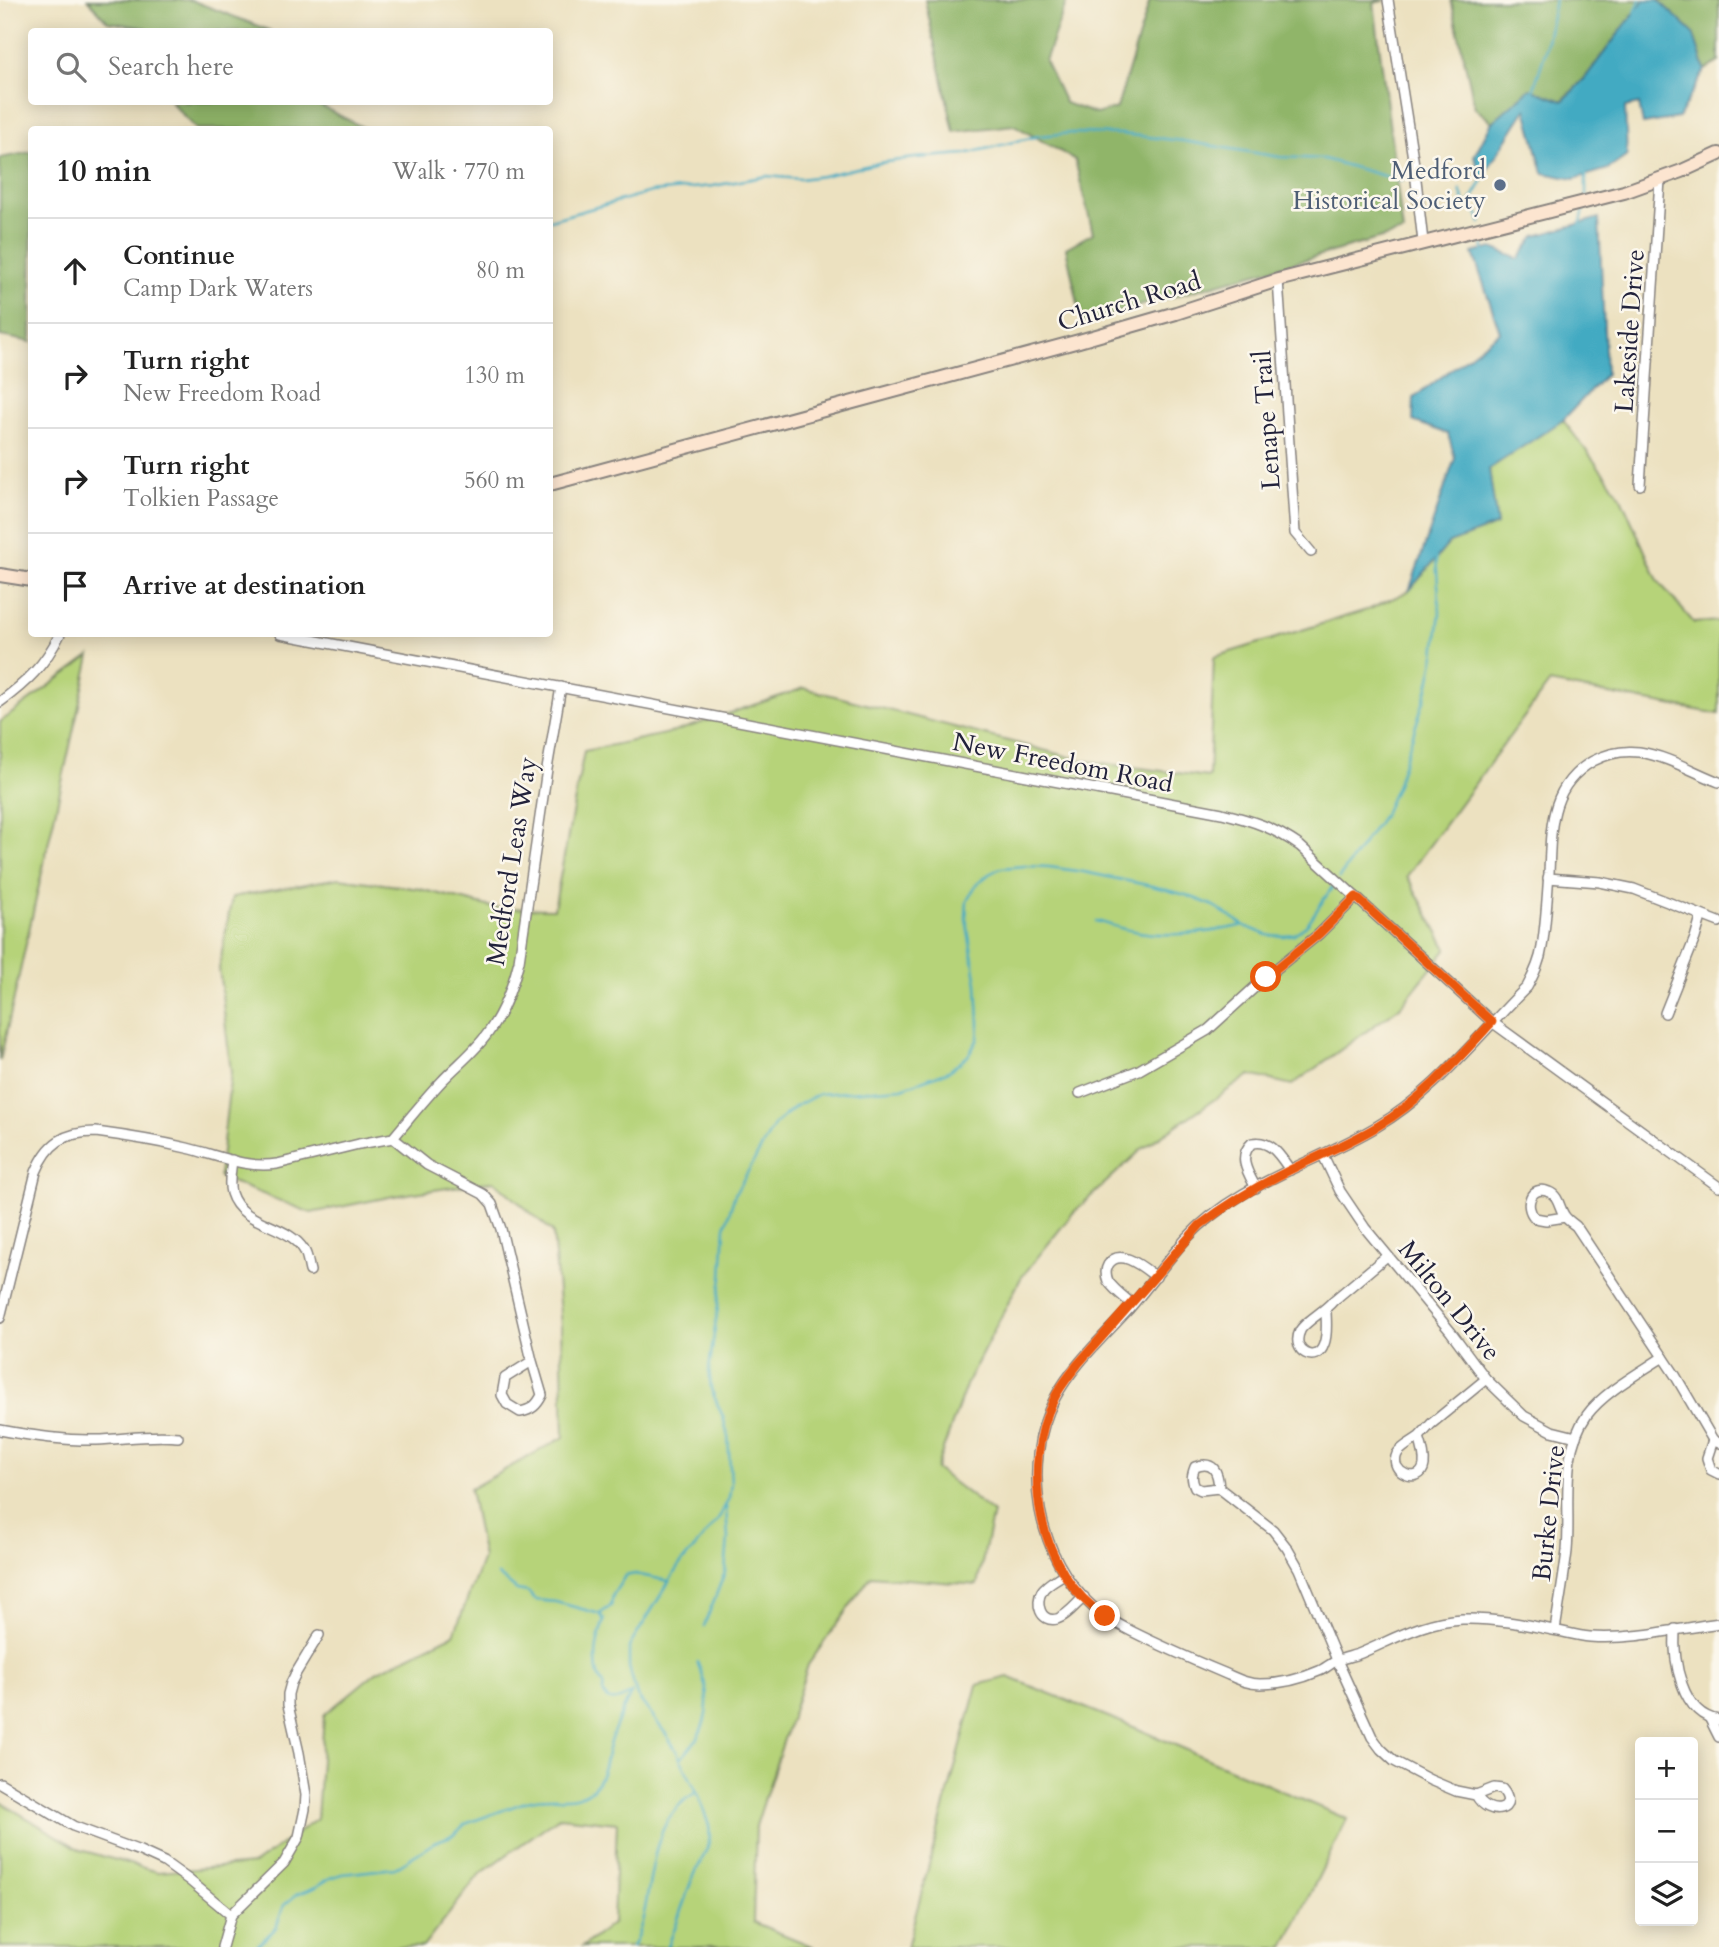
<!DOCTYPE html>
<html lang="en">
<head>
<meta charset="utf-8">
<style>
  :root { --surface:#fff; --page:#f2f2f2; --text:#222; --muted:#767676; --line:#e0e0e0 }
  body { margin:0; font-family:Cardo,serif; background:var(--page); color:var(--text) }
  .controls { position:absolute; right:21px; bottom:21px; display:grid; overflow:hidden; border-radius:7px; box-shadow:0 4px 18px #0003 }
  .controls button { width:63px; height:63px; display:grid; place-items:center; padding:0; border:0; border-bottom:2px solid var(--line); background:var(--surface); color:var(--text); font:35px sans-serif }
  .stop { position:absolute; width:21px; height:21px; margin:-16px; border:5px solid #ea580c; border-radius:50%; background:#fff }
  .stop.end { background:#ea580c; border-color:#fff; box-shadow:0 2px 7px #0008 }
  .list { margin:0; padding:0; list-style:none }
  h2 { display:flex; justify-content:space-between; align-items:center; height:91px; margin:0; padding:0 28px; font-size:30px }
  h2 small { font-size:23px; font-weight:400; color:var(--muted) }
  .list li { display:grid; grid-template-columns:46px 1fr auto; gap:21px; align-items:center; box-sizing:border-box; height:105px; padding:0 28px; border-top:2px solid var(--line) }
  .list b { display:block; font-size:26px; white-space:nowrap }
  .list p { margin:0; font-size:23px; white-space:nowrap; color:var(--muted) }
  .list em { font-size:23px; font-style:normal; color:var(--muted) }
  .icon { flex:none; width:38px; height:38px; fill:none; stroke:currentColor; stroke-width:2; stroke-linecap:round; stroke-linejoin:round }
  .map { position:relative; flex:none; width:1719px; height:1947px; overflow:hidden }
  .search { position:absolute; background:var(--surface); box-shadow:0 4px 18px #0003; left:28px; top:28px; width:525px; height:77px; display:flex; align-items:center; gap:18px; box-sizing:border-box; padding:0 24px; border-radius:7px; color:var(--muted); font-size:26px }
  .panel { position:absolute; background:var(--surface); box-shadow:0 4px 18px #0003; left:28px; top:126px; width:525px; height:511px; border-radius:7px }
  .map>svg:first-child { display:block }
  .green { fill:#b6d379; stroke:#6c7a5a; stroke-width:2 }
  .forest { fill:#90b569; stroke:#596c52; stroke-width:2 }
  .water { fill:#42aac2; stroke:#32667e; stroke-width:2 }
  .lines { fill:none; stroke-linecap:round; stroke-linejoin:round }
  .stream { stroke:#42aac2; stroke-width:2.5 }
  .minor-casing { stroke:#87827e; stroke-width:12 }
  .secondary-casing { stroke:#87827e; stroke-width:16 }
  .minor { stroke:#fff; stroke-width:9 }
  .secondary { stroke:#fce5d0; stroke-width:12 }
  .route { stroke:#ea580c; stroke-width:9 }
  .service-dot { fill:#5c6f8a; stroke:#fbf7ec; stroke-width:2.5 }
  .labels { text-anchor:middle; stroke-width:5; stroke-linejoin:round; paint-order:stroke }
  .service-label { font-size:26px; fill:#4e5e75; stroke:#fbf7ec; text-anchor:end }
  .street-label { font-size:26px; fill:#22223b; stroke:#fbf7ec }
</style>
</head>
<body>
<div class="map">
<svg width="1719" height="1947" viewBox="0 0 1719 1947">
  <rect width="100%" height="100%" fill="#fbf7ec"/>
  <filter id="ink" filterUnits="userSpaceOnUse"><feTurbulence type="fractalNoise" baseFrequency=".0143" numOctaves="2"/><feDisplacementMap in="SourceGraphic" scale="14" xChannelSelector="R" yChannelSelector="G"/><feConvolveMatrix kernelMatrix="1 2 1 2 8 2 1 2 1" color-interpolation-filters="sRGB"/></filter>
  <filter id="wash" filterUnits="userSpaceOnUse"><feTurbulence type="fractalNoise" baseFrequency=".00686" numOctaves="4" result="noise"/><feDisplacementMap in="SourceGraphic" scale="28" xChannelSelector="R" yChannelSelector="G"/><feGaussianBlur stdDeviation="1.57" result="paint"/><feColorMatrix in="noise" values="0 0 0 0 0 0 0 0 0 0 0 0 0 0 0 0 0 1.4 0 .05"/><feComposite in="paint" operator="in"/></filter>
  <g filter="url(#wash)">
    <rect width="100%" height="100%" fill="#ece1c0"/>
    <g class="green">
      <polygon points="1563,420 1620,495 1658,581 1694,623 1719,621 1719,714 1549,683 1407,876 1447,949 1400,1007 1292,1085 1250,1075 1142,1149 1073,1213 1021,1278 967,1383 936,1469 993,1513 977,1585 871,1576 808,1665 756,1826 753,1922 814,1947 582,1947 613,1923 617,1823 559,1817 479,1875 423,1947 0,1947 0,1802 81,1850 158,1872 254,1864 317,1819 324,1715 376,1672 454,1634 483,1558 470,1489 564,1437 561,1327 553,1232 494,1181 394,1196 311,1213 219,1177 231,1072 219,968 232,897 339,878 420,889 495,908 554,909 584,751 674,732 804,688 1085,761 1209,777 1214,657 1370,609 1409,591 1449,543 1497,525 1489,469"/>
      <polygon points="90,656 0,1061 0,722"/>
      <polygon points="1008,1677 1136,1728 1347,1819 1284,1947 907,1947 977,1685"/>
    </g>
    <g class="forest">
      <polygon points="88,0 191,0 271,31 148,31 147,28 108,22"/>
      <polygon points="925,0 1067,0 1045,61 1065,103 1096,114 1117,108 1150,0 1386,0 1374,3 1403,232 1082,322 1066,248 1093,233 1075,160 1014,125 954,132"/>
      <polygon points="1451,0 1644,0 1585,78 1562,101 1530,90 1492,122 1475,108"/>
      <polygon points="1658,0 1719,0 1719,62 1705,70 1693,33"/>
      <polygon points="171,102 313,102 366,129 196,129"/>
      <polygon points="31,152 32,152 31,342 0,336 0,158"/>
    </g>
    <g class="water">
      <polygon points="1644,0 1658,0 1693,33 1705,70 1678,118 1643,124 1639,104 1625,107 1627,156 1608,169 1574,179 1543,173 1526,109 1482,178 1474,156 1492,122 1530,89 1563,101 1585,78"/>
      <polygon points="1599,218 1606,374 1563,420 1489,469 1497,525 1449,543 1409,591 1455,458 1448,434 1413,421 1414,398 1500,332 1473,253 1492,248 1519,259 1535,236"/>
    </g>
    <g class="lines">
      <g class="stream">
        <polyline points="1635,13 1640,0"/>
        <polyline points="1533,91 1544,56 1555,0"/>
        <polyline points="1460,190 1464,201 1478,214 1481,223"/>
        <polyline points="1586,198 1586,174"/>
        <polyline points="1468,206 1482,182 1482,176"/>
        <polyline points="550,220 651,192 713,186 767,176 800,179 822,176 879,163 915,158 965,154 1038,136 1072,133 1122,134 1183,141 1280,157 1324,159 1402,181"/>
        <polyline points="1580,226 1585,205"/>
        <polyline points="1483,233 1484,251"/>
        <polyline points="1339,878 1384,814 1396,787 1428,688 1435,655 1440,612 1436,558"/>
        <path d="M1096 921C1109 924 1121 929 1134 931 1167 938 1211 933 1244 925"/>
        <polyline points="498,1575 517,1590 528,1592 535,1600 556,1602 600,1614"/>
        <polyline points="601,1613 611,1606 613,1595 625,1576 635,1574 669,1581"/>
        <path d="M600 1614 604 1620C598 1638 593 1656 598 1675 599 1679 602 1681 603 1685 604 1687 603 1689 603 1691 606 1706 620 1700 630 1694"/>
        <polyline points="704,1626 725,1572 728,1539 726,1506"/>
        <path d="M680 1759C710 1730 714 1699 697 1662"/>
        <polyline points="192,1947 203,1945 206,1947"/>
        <path d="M256 1947 276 1928 284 1905 296 1895 316 1887 330 1878 342 1874 395 1868 437 1841 454 1835 465 1824 531 1800C548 1795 569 1802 585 1794 605 1783 604 1761 610 1742 615 1725 624 1708 632 1692"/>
        <path d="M632 1947C636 1939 640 1931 642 1922 654 1877 649 1818 697 1792"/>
        <polyline points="668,1947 691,1882 707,1849 710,1837 709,1826 699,1796 676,1750 666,1734 637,1696 629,1667 629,1647 678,1567 718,1520 729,1498 731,1483 728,1436 723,1417 711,1389 709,1370 722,1277 725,1227 735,1194 775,1124 796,1106 819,1094 902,1088 949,1071 968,1056 978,1039 979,1023 977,984 966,918 967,901 976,885 989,874 1001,868 1024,866 1049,867 1084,872 1152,886 1186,895 1212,905 1245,926 1267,935 1284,936 1294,934 1306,926 1335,883"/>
      </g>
    </g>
  </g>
  <g filter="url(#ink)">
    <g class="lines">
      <g class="minor-casing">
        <g id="minor">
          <polyline points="1388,0 1415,171 1423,242"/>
          <polyline points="1278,280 1295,533 1311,552"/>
          <polyline points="1640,485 1660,180"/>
          <path d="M280 634 1222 813C1253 821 1273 827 1300 846L1492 1022 1719 1187"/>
          <path d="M0 702C27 682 45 665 60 634"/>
          <path d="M1719 782C1693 772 1667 756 1639 752 1623 750 1608 753 1593 761 1549 786 1551 828 1549 873 1547 898 1546 923 1542 947 1540 962 1534 974 1527 987 1479 1034 1435 1093 1376 1127 1314 1164 1236 1184 1186 1239 1166 1262 1148 1287 1128 1310 1104 1336 1071 1367 1055 1398 1020 1465 1037 1559 1094 1608 1105 1618 1120 1625 1133 1632 1163 1647 1193 1660 1224 1673 1236 1678 1246 1684 1260 1684 1280 1684 1301 1679 1319 1671 1326 1668 1332 1662 1339 1660 1346 1657 1354 1656 1361 1653 1394 1639 1424 1621 1462 1619 1492 1618 1523 1624 1553 1630 1565 1632 1577 1636 1590 1637 1633 1640 1677 1629 1719 1623"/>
          <polyline points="1548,878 1600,882 1634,889 1719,922"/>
          <polyline points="1665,1013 1695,938 1701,917"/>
          <polyline points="1080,1093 1139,1070 1208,1030 1266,977 1319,934 1356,897"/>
          <path d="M393 1138 427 1165 483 1194 492 1204 501 1229 532 1361 542 1395C537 1405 532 1410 520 1412L507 1404 502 1395 505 1378 532 1361"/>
          <polyline points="1323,1155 1340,1191 1365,1228 1451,1332 1486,1379 1524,1416 1552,1431 1576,1437"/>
          <path d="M232 1160C231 1171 228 1183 231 1193 241 1226 288 1223 304 1250 308 1256 308 1264 310 1271"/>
          <path d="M1256 1188C1248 1173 1237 1157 1252 1143 1271 1139 1280 1156 1290 1170"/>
          <path d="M1565 1217 1546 1220 1535 1218C1523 1206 1531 1184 1549 1192 1559 1196 1559 1207 1564 1215 1567 1220 1572 1223 1576 1226L1675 1375 1713 1440 1719 1443"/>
          <path d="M1132 1304C1124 1297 1114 1290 1108 1281 1106 1276 1105 1270 1108 1265 1120 1246 1145 1269 1156 1277"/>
          <path d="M1326 1310C1326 1320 1328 1334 1324 1344 1317 1366 1290 1351 1300 1331 1303 1323 1325 1311 1333 1301L1387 1256"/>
          <path d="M0 1318 36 1172C48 1143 64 1132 96 1132 126 1136 157 1141 187 1148 217 1155 246 1169 277 1164L359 1144 393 1138C409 1119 425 1099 442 1081 458 1064 477 1050 490 1030 505 1009 513 985 519 961L547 769 561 687"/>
          <path d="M0 1430C32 1436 64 1441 97 1440 124 1439 151 1434 178 1437"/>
          <path d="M1419 1437C1412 1442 1401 1447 1397 1454 1388 1473 1421 1486 1424 1465 1425 1456 1422 1446 1419 1437L1431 1424 1486 1379"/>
          <polyline points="1713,1440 1707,1458 1711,1470 1719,1474"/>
          <path d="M1219 1488 1201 1490 1195 1487C1191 1479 1192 1475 1195 1467 1214 1460 1218 1472 1219 1488L1273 1530 1287 1548 1299 1569 1337 1660 1372 1737 1381 1749 1394 1761 1430 1780 1456 1791 1476 1795 1494 1788 1502 1789C1520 1810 1489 1819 1476 1795"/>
          <path d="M1064 1574C1057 1579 1046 1584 1042 1591 1035 1603 1040 1623 1057 1619 1067 1616 1076 1604 1084 1597"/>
          <path d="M1675 1629C1673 1660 1681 1715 1719 1720"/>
          <path d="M1555 1630C1559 1604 1564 1577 1567 1551 1571 1506 1559 1454 1587 1415 1604 1392 1639 1373 1663 1357"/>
          <polyline points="1710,1719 1719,1737"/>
          <polyline points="0,1783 73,1826 140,1851 164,1862 189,1880 231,1915"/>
          <polyline points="222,1947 231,1915 284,1863 299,1837 305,1809 306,1795 299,1753 288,1705 288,1694 291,1683 296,1673 319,1635"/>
        </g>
      </g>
      <g class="secondary-casing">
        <g id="secondary">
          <polyline points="550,484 1079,341 1176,313 1278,280 1624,192 1682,171 1719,154"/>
          <polyline points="0,575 32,580"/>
        </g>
      </g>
      <use href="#minor" class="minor"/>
      <use href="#secondary" class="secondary"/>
    </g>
  </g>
  <g class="lines" filter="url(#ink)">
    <path class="route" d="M1105 1616C1038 1574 1020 1468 1054 1399 1060 1386 1070 1375 1078 1364L1200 1225C1229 1203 1259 1185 1292 1169 1320 1155 1350 1143 1378 1126 1422 1100 1457 1060 1492 1022L1356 897 1319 934 1266 977"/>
  </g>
  <circle class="service-dot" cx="1500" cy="185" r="7"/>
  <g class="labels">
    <g class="service-label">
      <text x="1486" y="179">Medford<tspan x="1486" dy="30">Historical Society</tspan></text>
    </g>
    <g class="street-label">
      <text transform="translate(1129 301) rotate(-17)" y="9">Church Road</text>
      <text transform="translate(1629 331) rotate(-86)" y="9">Lakeside Drive</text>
      <text transform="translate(1266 420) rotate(-94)" y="9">Lenape Trail</text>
      <text transform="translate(1063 762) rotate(11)" y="9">New Freedom Road</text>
      <text transform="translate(511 861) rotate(-81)" y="9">Medford Leas Way</text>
      <text transform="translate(1450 1300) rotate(51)" y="9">Milton Drive</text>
      <text transform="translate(1548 1513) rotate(-84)" y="9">Burke Drive</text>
    </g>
  </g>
</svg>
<div class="controls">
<button>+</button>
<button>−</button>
<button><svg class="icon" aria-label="layers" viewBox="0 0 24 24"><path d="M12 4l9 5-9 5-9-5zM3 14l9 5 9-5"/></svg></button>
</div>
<div class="stop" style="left:1266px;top:977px"></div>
<div class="stop end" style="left:1105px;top:1616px"></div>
<div class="search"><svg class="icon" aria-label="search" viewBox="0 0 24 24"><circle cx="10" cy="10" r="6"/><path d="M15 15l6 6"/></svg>Search here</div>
<section class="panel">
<h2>10 min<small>Walk · 770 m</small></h2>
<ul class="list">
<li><svg class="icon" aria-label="ahead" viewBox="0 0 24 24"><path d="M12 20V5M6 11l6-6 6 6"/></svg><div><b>Continue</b><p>Camp Dark Waters</p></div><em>80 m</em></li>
<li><svg class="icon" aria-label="right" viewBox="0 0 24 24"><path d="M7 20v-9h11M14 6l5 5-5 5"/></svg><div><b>Turn right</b><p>New Freedom Road</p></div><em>130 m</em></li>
<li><svg class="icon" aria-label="right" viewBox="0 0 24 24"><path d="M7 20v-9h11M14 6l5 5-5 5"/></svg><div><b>Turn right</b><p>Tolkien Passage</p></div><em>560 m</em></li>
<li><svg class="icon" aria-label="arrive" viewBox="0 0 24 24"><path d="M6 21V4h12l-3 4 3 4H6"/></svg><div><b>Arrive at destination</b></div></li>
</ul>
</section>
</div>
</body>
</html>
